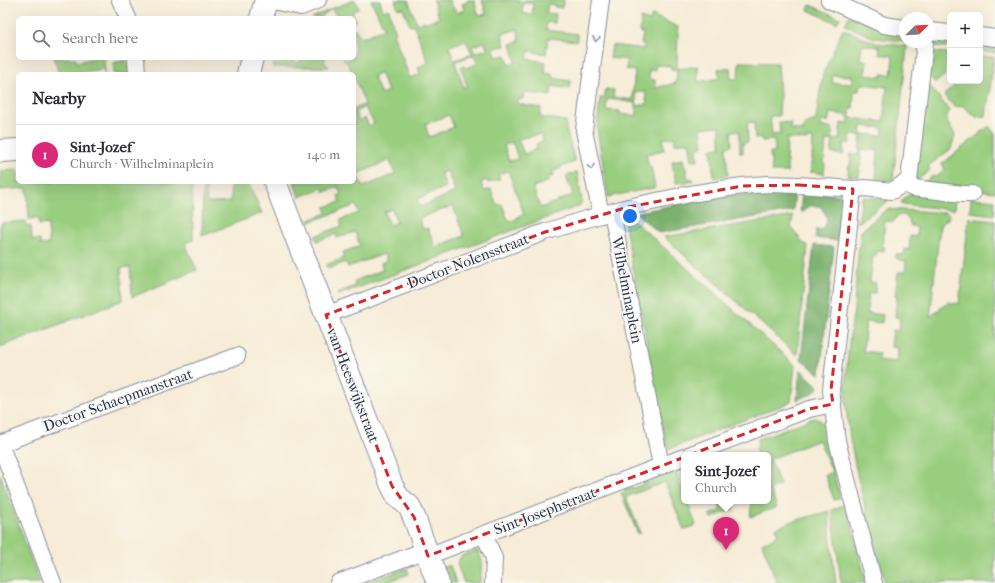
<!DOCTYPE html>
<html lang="en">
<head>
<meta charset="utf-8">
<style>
  :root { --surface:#fff; --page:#f2f2f3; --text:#2b2b33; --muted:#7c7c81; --line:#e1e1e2; --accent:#db2777 }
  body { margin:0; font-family:"IM FELL French Canon",serif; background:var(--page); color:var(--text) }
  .controls { position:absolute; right:12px; top:12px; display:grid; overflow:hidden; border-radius:6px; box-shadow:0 4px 16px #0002 }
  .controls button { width:36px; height:36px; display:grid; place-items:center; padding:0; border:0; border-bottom:1px solid var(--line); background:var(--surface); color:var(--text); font:20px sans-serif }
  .compass { position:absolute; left:899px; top:12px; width:36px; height:36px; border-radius:50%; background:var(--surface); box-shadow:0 4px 16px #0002; rotate:66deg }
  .you { position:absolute; left:630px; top:216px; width:14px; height:14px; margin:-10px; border:3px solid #fff; border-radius:50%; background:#1a73e8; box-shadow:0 0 0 6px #1a73e833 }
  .badge { display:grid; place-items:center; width:26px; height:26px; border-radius:50%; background:var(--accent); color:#fff; font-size:13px; font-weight:700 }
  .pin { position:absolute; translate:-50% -33px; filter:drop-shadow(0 1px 2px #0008) }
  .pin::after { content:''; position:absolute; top:21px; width:14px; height:12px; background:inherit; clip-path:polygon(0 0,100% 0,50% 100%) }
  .popup { position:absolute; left:681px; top:452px; width:90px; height:52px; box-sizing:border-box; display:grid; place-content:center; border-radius:6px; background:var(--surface); filter:drop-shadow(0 1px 3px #0005); font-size:13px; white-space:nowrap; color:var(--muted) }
  .popup b { font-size:15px; color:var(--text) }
  .popup::after { content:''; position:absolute; left:50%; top:100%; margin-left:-8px; border:8px solid transparent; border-top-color:var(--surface) }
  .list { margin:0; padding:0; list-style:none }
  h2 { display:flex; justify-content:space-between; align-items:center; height:52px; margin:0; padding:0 16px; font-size:17px }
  h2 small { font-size:13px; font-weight:400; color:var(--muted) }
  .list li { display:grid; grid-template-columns:26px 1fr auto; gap:12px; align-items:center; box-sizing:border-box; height:60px; padding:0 16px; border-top:1px solid var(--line) }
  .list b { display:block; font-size:15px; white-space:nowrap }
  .list p { margin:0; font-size:13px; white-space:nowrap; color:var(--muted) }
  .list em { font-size:13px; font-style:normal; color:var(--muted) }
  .icon { flex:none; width:22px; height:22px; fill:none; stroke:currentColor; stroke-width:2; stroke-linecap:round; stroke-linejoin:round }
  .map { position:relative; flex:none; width:995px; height:583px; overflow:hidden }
  .search { position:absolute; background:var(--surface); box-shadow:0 4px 16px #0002; left:16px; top:16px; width:340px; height:44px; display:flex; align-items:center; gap:10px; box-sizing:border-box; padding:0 14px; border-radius:6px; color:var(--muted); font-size:15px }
  .panel { position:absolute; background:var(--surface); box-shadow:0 4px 16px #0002; left:16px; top:72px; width:340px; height:112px; border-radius:6px }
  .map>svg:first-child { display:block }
  .green { fill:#99ce7f; stroke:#5a7e6e; fill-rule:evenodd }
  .forest { fill:#7ab16e; stroke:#4a7066 }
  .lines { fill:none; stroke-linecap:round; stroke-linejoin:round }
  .street-casing { stroke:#888e9a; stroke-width:18 }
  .secondary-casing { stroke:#888e9a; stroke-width:24 }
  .street { stroke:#fff; stroke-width:16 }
  .secondary { stroke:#fff; stroke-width:22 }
  .oneway { stroke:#8d97ae }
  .marked { fill:none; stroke:#d62828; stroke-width:3; stroke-dasharray:8 5; stroke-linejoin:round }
  .labels { text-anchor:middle; stroke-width:3; stroke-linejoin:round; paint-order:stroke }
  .street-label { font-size:15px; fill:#1b2f5e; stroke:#fbf7ec }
</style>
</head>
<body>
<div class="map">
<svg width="995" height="583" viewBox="0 0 995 583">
  <rect width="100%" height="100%" fill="#fbf7ec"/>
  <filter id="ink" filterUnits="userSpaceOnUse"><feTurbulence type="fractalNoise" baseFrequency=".025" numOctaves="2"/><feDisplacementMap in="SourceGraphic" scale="8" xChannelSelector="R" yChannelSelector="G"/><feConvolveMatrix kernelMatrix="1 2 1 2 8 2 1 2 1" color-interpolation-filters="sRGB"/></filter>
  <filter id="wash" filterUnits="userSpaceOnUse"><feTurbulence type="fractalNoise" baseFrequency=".012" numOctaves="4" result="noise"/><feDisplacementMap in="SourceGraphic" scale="16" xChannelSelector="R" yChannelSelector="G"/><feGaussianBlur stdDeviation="0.9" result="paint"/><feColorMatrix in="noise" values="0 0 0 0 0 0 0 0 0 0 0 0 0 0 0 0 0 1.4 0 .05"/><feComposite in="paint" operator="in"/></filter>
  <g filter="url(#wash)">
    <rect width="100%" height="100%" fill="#f6ecd7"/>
    <g class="green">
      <polygon points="354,0 355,0 359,8 352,12 356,20 354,22 354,18 339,18 331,9 320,18 312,18 331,9"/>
      <path d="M371 0H380L383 11 389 9 393 26H394L396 32 393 33 410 78 420 74 418 67 426 64 428 62 414 25 410 26 403 8 398 9 395 0H408L417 24 425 21V23L439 18 433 0H449L453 8H454L457 13 464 10 462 4 468 1V0H474L479 16 486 14 482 0H520L521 2 526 0H564L562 8 555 7V5L548 4 546 13 556 14 555 23 547 22 546 30 577 34V41L548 38 546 54 529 51 527 59 546 62 545 73 553 74V78L571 81 570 89 552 86 551 96 524 92 523 99H519L518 104 541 108 540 117 566 121V129L575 162 560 167 561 168 552 172 554 176 548 178 549 181 533 187 540 208 573 195 570 186H571L569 185 566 176 577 172 582 202 579 206 338 295 337 293 355 286 354 281 383 270 381 263 387 260 384 254 348 267 346 262 328 269 326 265 344 258 343 252 360 246 355 232 337 238 336 234 317 241 315 236 342 226 340 220 359 213 356 205 310 222 309 220 327 213 325 207 340 202 338 196 341 194 338 187 324 192 323 188 299 197 294 182H354V109L365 104 354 77V74H353L349 66 343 58 345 61 349 58H354V37L355 36 354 35V28L362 38 384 28ZM523 3H533L532 15 522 13ZM518 29 519 41 511 44 516 62 509 64 506 55 496 57 494 48 505 46 502 34ZM466 41 472 54 454 60 449 46ZM485 42 487 49 475 53 472 46ZM474 55 477 64 465 68 464 66 461 67 467 86 464 88 455 62ZM380 73 388 91 381 94 373 76ZM365 107 369 116H370L374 123 369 126 365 118 359 121 355 112ZM449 115 454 127 429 137 425 124ZM541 134 543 141 536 144 537 149 524 154 518 139ZM513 143 518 159 509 161 504 145ZM390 160 395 174 363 187 357 174ZM447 171 455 192 420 207 417 199 446 187 441 173ZM508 171 524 214 517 217V219L511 221 509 219 508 220 502 204 497 205 491 189 484 191 481 182 487 180 488 183 500 179 498 174ZM453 206 464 236 435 247 428 228 423 229 419 218ZM392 209 397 222 390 225 384 212Z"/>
      <polygon points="810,5 840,18 837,23 808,10"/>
      <path d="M652 15 678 27 677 69 698 66V82L720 78 718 69 730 68 731 79H738L739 62 778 63 780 96 779 116H770L772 135 780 134 779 122 791 123 790 129 803 131 804 124 816 120 819 97 823 74 843 29 876 43 907 46 904 79 893 180 876 179 878 151 861 149 860 157 861 158 860 167H859V170H860L859 177 847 176 848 175 849 166H850L851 154 859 155 861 136 851 135 850 143H844L843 155 831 153 833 141 826 140 824 163 825 164 824 173 825 174 810 172 811 171V162H812L813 139H807V140L787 138 786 161H787V170L788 172H772L770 152H775L774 140 762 141V138H755L754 122 747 123 748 142 743 143V153H740L739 131H731L732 146 726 147 728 175 714 178 711 149 720 148V126L701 128 703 147 697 148 698 160H692L689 142 675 144 674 137 663 139 664 150 646 154 649 167H651L655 188 647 189 608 197 597 129 600 98H604L606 89 614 90 613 97 632 100 635 71 626 69 627 60 610 58 612 45 644 49V44H641L643 33 640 32 641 18 650 21ZM862 45 880 47 879 54 893 56 891 75 882 74V77L865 75 867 61 860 59ZM656 65 671 66V69L677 70 676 83 655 88V80L649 79V70H655ZM833 75 852 76V84L832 83ZM860 84 887 87 883 122 850 118V109H853L854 91H859ZM645 91 647 104 637 106 635 93ZM607 99 636 103 637 116 620 114V111L606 110ZM830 113 845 115 849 120 848 124 841 123 839 140 832 139 833 129 820 126 821 121 828 122ZM862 126 883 128 882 136 861 134Z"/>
      <polygon points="849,16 905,35 905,41 874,38 845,25"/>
      <polygon points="933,38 950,39 950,48 929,45 929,42"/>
      <polygon points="980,42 995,44 995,53 980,51"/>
      <polygon points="929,51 947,53 945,75 935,83 926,72"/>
      <polygon points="980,56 994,57 986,116 976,117 963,106 954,107 944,95 954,86 955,81 980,81"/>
      <polygon points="54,58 75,58 77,62 94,58 104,58 105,74 103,69 82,72 82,74 59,74"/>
      <polygon points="278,58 288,58 299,63 302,58 326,58 324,61 329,67 272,67"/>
      <polygon points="126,60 131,74 114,74 113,63"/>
      <polygon points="925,80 949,110 946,120 955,135 951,149 928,166 930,170 914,183"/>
      <polygon points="989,126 995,134 995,192 923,183 934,175 936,177 945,169 942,164"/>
      <polygon points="683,159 684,165 685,165 688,179 692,178 693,181 676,183 672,161"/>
      <polygon points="18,170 18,182 205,182 192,183 193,240 185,243 197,270 132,297 130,267 121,268 123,300 0,347 0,227 1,227 1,223 26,221 26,226 31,226 32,240 40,240 40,245 49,244 48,224 39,225 38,218 29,219 27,188 0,190 0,171"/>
      <polygon points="222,182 248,182 262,213 202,236 203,187 206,188 207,203 231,202 230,183 222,183"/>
      <polygon points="911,193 955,198 954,210 902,204 902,200"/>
      <polygon points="862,197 891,199 858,223"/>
      <polygon points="971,198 995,200 994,215 970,212"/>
      <path d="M887 209 947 213 950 217 940 225 930 317 948 302 959 304 969 218 995 221V583H885C871 528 854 473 847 417 844 389 847 362 850 334 851 326 853 318 854 310 856 284 857 258 861 231ZM900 215C906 215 908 217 910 224H911V226L917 227 916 237 910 236 909 250 905 249 904 255 896 254V258L899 259V260L906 261 905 272H898L895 295 897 296 895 317 900 318 899 331 893 330 891 347 898 348 897 362 878 360 879 353 863 351 866 321 882 323 883 315 867 313 869 293H875L876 283 870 282 873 256H876L877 251 884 252 885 247H882L885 221 893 222 896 217Z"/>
      <polygon points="793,216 791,227 804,244 808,245 797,355 664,237"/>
      <polygon points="632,219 795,365 791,402 669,449 668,445 666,445 625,226 625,221"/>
      <polygon points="816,418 822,422 825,426 833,470 840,498 834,500 825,475 832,472 819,440 770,459 780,485 770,489 777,507 750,517 752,501 768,501 768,455 756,455 758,439 811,419"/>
      <polygon points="675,471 684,493 684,501 687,501 696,525 684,530 665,482 626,497 640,533 638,534 621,493"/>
      <polygon points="0,474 40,583 0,583"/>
      <polygon points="717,501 722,501 722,502 734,504 734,508 731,510 712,518 710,517 709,515 721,510"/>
      <polygon points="846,504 867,583 841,583 832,510"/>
      <polygon points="829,511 831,544 836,583 777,583 762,543 776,537 778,534 776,528 790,522"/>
      <polygon points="478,550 482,561 480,583 464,583 457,564 461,556"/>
      <polygon points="450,565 456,583 446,583 441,568"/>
      <polygon points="407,568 409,574 384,583 367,583 367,582"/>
    </g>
    <g class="forest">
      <path d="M776 192H795L793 211 659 233 636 213C683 202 729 194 776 192Z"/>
      <path d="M802 192 840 195 843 197 844 200 839 241 815 238 816 230H822C829 219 828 217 820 206H810L805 210 804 212 800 211Z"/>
      <polygon points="814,245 834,247 820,375 801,359"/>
      <path d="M800 369 818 386C816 395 805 396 797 400Z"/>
    </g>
  </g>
  <g filter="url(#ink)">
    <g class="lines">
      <g class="street-casing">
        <g id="street">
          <polyline points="120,0 128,18"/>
          <polyline points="268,0 301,7 318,0"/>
          <polyline points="601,0 584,130 601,215"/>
          <polyline points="829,0 884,25 905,28"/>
          <polyline points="929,31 950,33"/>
          <polyline points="980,36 995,38"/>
          <polyline points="136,58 137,74"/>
          <polyline points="903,184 913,188 963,194 972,194"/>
          <polyline points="853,189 831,390 837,441 874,583"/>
          <polyline points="612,212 661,466"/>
          <polyline points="326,315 545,232 580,221 628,207 690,194 742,186 768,184 799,185 853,189 865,188 892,191 909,180 925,42"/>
          <polyline points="0,444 237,356"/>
          <polyline points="0,444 53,583"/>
          <polyline points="689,455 809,409 833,404"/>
          <polyline points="484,534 494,558 493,583"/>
          <polyline points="428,556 684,457"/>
          <polyline points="338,583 426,550"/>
        </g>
      </g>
      <g class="secondary-casing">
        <g id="secondary">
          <polyline points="261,18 266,0"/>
          <polyline points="248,74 252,58"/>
          <polyline points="0,151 18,150"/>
          <polyline points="275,182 392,486 398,497 409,506 414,517 438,583"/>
        </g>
      </g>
      <use href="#street" class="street"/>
      <use href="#secondary" class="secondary"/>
    </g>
    <defs><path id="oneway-chevron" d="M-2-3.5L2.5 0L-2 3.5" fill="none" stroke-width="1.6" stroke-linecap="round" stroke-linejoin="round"/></defs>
    <g class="oneway">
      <use href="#oneway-chevron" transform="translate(596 39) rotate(97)"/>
      <use href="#oneway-chevron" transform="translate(591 167) rotate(79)"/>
    </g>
  </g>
  <path class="marked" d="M799 185 853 189 831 390 833 404 809 409 428 556 414 517 392 486 326 315 545 232 628 207 742 186Z"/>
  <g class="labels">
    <g class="street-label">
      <text transform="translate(468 261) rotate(-21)" y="5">Doctor Nolensstraat</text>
      <text transform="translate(627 290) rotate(79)" y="5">Wilhelminaplein</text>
      <text transform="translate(353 385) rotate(69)" y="5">van Heeswijkstraat</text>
      <text transform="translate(118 400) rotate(-20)" y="5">Doctor Schaepmanstraat</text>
      <text transform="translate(545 511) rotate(-21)" y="5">Sint Josephstraat</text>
    </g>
  </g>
</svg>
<div class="controls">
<button>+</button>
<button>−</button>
</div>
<svg class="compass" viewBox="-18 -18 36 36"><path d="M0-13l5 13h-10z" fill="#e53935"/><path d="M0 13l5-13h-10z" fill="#7c7c81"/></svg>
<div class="you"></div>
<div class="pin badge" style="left:726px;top:550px">1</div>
<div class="popup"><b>Sint-Jozef</b>Church</div>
<div class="search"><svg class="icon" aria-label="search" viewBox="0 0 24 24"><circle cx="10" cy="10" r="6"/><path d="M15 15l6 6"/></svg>Search here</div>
<section class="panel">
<h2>Nearby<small></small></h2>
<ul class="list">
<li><span class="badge">1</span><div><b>Sint-Jozef</b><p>Church · Wilhelminaplein</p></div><em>140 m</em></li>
</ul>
</section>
</div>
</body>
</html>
